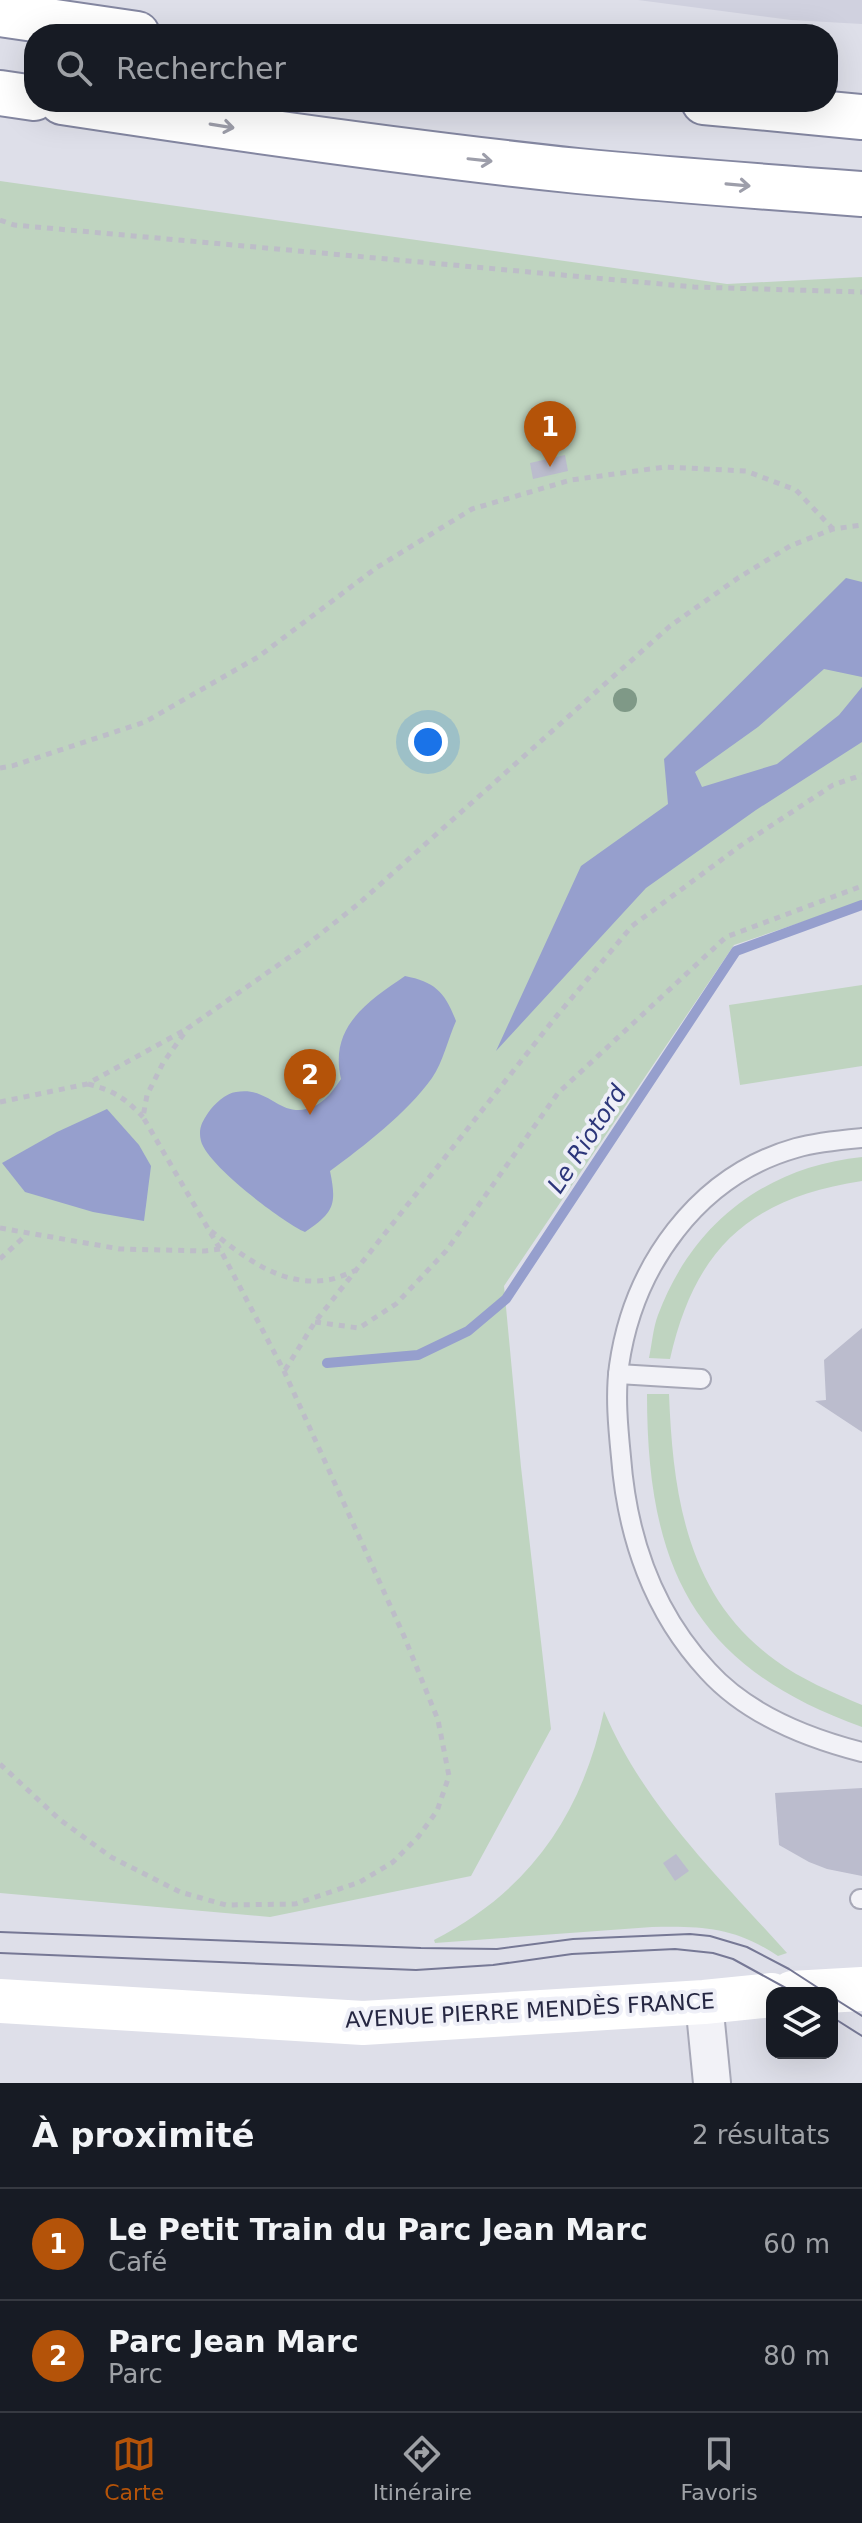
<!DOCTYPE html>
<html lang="fr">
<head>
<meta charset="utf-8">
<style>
  :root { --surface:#171b24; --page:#20242c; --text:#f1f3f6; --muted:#9ea1a6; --line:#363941; --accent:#b45309 }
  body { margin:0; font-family:"DejaVu Sans",sans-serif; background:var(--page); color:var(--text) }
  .controls { position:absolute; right:24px; bottom:24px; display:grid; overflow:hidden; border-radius:16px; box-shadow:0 8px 32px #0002 }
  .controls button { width:72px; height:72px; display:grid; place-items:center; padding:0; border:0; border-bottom:2px solid var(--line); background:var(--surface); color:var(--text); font:40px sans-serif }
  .you { position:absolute; left:428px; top:742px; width:28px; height:28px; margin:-20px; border:6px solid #fff; border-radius:50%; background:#1a73e8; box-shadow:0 0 0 12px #1a73e833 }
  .badge { display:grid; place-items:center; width:52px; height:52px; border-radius:50%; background:var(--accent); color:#fff; font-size:26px; font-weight:700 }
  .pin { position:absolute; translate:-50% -66px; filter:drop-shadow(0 2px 4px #0008) }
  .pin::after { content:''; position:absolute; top:42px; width:28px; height:24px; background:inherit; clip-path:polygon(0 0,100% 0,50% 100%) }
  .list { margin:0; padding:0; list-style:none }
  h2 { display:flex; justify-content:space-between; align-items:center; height:104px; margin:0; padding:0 32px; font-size:34px }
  h2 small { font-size:26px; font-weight:400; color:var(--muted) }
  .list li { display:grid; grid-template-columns:52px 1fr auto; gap:24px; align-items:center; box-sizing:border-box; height:112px; padding:0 32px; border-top:2px solid var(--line) }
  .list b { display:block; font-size:30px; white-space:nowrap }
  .list p { margin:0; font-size:26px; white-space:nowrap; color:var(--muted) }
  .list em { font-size:26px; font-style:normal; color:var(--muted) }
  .icon { flex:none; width:44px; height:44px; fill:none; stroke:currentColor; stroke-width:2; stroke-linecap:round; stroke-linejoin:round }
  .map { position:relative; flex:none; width:862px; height:2083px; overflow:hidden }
  .search { position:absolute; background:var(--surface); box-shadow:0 8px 32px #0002; left:24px; right:24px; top:24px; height:88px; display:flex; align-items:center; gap:20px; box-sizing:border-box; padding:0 28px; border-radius:32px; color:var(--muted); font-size:30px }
  .sheet { height:328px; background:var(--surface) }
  nav { display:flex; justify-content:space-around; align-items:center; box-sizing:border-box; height:112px; border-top:2px solid var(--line); background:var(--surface); font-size:22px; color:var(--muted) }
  nav a { display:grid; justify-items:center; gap:4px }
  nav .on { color:var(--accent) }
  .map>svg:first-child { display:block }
  .built { fill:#d0d1df }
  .green { fill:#bfd4c0 }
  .water { fill:#969fcd }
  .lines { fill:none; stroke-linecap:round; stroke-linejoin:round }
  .stream { stroke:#969fcd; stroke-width:10 }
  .building { fill:#bbbccd }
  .lane-casing { stroke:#a7a8b7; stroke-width:22 }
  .street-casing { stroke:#a7a8b7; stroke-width:40 }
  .highway-casing { stroke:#8487a1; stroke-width:48 }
  .path { stroke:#bdbdc8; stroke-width:5; stroke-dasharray:6 6; stroke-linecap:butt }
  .lane { stroke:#f2f2f7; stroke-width:18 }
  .street { stroke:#f2f2f7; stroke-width:36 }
  .secondary { stroke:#fff; stroke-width:44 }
  .highway { stroke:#fff; stroke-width:44 }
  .tram { stroke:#767895; stroke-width:2 }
  .tree { fill:#7f9987 }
  .oneway { stroke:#9d9eaa }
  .labels { text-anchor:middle; stroke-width:8; stroke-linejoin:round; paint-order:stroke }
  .street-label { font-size:22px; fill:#262742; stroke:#eeeff7 }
  .water-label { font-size:24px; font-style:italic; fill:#2c367a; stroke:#eeeff7 }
</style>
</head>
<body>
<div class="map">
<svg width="862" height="2083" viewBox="0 0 862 2083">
  <rect width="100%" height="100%" fill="#dedfe9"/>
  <polygon class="built" points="638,0 862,0 862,24 791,20"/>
  <g class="green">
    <polygon points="0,181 727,284 862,277 862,902 734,945 504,1286 521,1467 551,1729 471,1876 270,1917 0,1893"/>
    <polygon points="862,985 862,1066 740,1085 729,1005"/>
    <path d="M862 1157V1181C750 1198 695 1248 670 1359L649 1358C652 1344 653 1328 658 1315 692 1224 765 1167 862 1157Z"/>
    <path d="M647 1394H669C673 1496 687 1596 775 1660 802 1680 832 1692 862 1705V1727C693 1667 647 1566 647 1394Z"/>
    <path d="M604 1711C644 1806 719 1877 787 1953L778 1956C734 1927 703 1926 652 1927L435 1943 434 1940C529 1891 582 1815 604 1711Z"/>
  </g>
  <g class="water">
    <polygon points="846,578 862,582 862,677 824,669 758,727 695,772 702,787 777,764 839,715 862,687 862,742 756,810 646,888 496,1051 581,866 668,804 664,759"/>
    <path d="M405 976C435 982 445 992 456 1021 448 1039 443 1062 432 1078 407 1113 364 1146 330 1171 337 1205 334 1212 305 1232 281 1221 207 1165 201 1141 198 1129 202 1122 208 1113 214 1104 226 1093 236 1092 266 1087 275 1110 299 1110 320 1109 331 1094 341 1079 329 1027 367 1002 405 976Z"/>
    <polygon points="107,1109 139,1145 151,1166 144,1221 93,1212 25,1192 2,1163 57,1132"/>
  </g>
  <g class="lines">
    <polyline class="stream" points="327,1363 418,1355 468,1331 506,1299 736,951 862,905"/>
  </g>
  <g class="building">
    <polygon points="565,455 568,471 533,479 530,463"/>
    <polygon points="862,1328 862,1432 815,1401 826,1400 824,1360"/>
    <polygon points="862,1788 862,1876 827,1869 809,1862 779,1845 775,1793"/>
    <polygon points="676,1854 689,1871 675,1881 663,1863"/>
  </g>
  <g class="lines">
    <g class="lane-casing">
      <g id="lane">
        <path d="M862 1138C840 1140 817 1142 796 1148 697 1176 633 1267 619 1366 615 1395 618 1427 621 1457 627 1536 653 1612 708 1671 747 1714 807 1738 862 1752"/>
        <polyline points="618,1374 701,1379"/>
        <polyline points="860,1899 862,1899"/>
      </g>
    </g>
    <g class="street-casing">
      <polyline id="street" points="704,2002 712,2083"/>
    </g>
    <g class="highway-casing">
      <g id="highway">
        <polyline points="0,14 137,34"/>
        <polyline points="0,93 34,98"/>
        <path d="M62 102C233 128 405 153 578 171 673 180 767 187 862 194"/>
        <polyline points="704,102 862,117"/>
      </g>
    </g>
    <g class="path">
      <polyline points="0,220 14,225 694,287 862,292"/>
      <polyline points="0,768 12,766 145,722 258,657 376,568 472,509 571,480 665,467 746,471 796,490 833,529"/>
      <path d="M88 1084C114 1091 124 1097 143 1117"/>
      <polyline points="0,1102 87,1084 183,1031"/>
      <polyline points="0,1228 120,1249 205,1251 220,1249"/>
      <path d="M211 1231C244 1257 281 1287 327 1280 337 1279 348 1273 357 1270"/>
      <polyline points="0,1259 26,1235"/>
      <polyline points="315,1322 359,1328 396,1304 446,1251 558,1093 726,937 862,886"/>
      <polyline points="285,1370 315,1322 555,1018 632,926 740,846 833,785 862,775"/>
      <polyline points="0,1764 59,1819 111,1857 180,1892 226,1905 295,1904 360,1882 393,1862 418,1837 437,1811 449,1776 438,1720 404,1636 284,1371 220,1249 143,1117 147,1095 163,1063 188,1028 304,947 357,905 670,626 738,578 790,546 833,529 862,525"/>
    </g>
    <use href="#lane" class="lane"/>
    <use href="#street" class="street"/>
    <g class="secondary">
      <polyline points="792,1993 862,1989"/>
      <polyline points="0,2001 363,2023 704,2002 772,1995"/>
    </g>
    <use href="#highway" class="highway"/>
    <g class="tram">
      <polyline points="0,1932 421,1948 497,1949 573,1939 690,1934 710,1936 747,1947 789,1969 826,1993"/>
      <polyline points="0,1953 416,1970 493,1965 572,1954 675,1949 713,1953 733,1959 795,1993"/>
      <polyline points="832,1997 862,2016"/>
      <polyline points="832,2017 862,2036"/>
    </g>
  </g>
  <circle class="tree" cx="625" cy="700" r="12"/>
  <defs><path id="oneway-shaft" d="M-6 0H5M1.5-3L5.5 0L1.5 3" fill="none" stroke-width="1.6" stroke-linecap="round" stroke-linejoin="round" transform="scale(2)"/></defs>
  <g class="oneway">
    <use href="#oneway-shaft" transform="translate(222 126) rotate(9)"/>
    <use href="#oneway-shaft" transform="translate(480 160) rotate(6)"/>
    <use href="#oneway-shaft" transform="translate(738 185) rotate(5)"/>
  </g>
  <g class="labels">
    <g class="street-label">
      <text transform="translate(530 2010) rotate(-3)" y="8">AVENUE PIERRE MENDÈS FRANCE</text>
    </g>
    <g class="water-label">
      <text transform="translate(587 1139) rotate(-57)" y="8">Le Riotord</text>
    </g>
  </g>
</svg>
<div class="controls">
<button><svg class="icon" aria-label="layers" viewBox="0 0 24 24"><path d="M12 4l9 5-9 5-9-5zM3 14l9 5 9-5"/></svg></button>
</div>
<div class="you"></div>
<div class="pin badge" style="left:550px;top:467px">1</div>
<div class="pin badge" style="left:310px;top:1115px">2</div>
<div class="search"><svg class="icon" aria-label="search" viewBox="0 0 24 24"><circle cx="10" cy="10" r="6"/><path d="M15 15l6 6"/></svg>Rechercher</div>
</div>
<section class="sheet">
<h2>À proximité<small>2 résultats</small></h2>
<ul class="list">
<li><span class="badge">1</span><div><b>Le Petit Train du Parc Jean Marc</b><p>Café</p></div><em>60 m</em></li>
<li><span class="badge">2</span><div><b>Parc Jean Marc</b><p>Parc</p></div><em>80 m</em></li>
</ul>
</section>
<nav>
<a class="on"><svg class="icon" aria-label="map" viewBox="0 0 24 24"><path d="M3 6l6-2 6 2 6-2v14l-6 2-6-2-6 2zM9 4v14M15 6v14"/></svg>Carte</a>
<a><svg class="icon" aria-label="directions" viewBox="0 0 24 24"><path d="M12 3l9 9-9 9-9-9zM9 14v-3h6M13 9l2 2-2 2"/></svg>Itinéraire</a>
<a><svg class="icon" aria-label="saved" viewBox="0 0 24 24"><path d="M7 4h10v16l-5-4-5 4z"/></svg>Favoris</a>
</nav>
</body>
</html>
